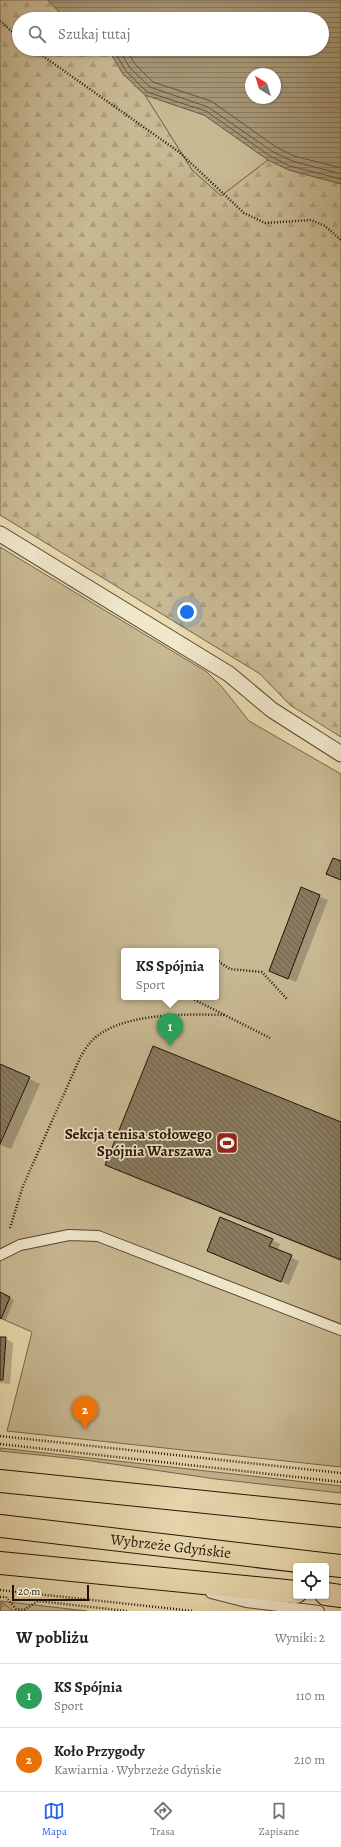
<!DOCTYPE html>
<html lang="pl">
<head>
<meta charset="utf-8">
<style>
  :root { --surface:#fff; --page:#f6f6f6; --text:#222; --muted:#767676; --line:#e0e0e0; --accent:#2563eb }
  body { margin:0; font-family:Alegreya,serif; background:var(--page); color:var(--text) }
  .controls { position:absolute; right:12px; bottom:12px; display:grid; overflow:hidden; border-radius:4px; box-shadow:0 1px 3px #0004 }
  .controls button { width:36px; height:36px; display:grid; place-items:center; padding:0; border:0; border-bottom:1px solid var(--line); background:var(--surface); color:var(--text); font:20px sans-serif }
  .compass { position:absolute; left:245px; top:68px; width:36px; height:36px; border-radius:50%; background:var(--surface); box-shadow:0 1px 3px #0004; rotate:322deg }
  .scale { position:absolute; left:12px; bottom:10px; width:77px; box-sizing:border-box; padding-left:4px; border:2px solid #221308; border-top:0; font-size:11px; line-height:14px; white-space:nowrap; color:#221308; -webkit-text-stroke:3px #f1e8cc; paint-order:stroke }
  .you { position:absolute; left:187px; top:612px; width:14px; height:14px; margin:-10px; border:3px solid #fff; border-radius:50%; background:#1a73e8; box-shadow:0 0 0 6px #1a73e833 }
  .badge { display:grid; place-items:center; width:26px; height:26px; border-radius:50%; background:var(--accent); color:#fff; font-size:13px; font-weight:700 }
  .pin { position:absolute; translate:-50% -33px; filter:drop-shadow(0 1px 2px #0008) }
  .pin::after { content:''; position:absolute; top:21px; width:14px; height:12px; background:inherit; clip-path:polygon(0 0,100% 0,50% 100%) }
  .popup { position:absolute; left:121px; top:948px; width:98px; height:52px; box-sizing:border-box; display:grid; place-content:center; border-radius:4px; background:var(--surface); filter:drop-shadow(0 1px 3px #0005); font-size:13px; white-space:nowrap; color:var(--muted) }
  .popup b { font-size:15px; color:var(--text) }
  .popup::after { content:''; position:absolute; left:50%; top:100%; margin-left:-8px; border:8px solid transparent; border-top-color:var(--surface) }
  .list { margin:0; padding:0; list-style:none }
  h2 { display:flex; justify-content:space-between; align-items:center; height:52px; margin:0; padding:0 16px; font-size:17px }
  h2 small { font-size:13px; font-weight:400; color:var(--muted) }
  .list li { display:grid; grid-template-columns:26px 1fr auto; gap:12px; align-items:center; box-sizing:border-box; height:64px; padding:0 16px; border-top:1px solid var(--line) }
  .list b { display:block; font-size:15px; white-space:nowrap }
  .list p { margin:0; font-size:13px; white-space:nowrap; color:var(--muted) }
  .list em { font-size:13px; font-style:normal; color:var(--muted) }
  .icon { flex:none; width:22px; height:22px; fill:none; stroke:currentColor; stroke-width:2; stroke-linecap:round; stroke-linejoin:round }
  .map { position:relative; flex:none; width:341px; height:1611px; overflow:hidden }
  .search { position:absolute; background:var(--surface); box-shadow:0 1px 3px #0004; left:12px; right:12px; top:12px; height:44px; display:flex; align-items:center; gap:10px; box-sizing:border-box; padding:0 14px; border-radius:22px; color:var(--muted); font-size:15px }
  .sheet { height:180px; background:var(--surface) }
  nav { display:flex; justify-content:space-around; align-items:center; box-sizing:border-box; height:56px; border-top:1px solid var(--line); background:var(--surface); font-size:11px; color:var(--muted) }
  nav a { display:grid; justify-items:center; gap:2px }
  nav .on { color:var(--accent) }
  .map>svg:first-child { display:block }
  .green { fill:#c8b993; stroke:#75664e; fill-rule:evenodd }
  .forest { fill:url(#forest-firs); stroke:#75664e }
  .water { fill:url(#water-rules); stroke:#71624b; fill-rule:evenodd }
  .shadow { fill:#0003 }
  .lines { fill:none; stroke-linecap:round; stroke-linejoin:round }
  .shore { stroke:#645540; stroke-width:1 }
  .building { fill:url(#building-back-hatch); stroke:#221308 }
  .service-casing { stroke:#544532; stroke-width:12 }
  .pedestrian-casing { stroke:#544532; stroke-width:17 }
  .primary-casing { stroke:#221308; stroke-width:24 }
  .path { stroke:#221308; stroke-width:2.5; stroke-dasharray:1 2; stroke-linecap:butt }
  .service { stroke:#f1e8cc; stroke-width:10 }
  .pedestrian { stroke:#f1e8cc; stroke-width:15 }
  .primary { stroke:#eadbb0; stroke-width:22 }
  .labels { text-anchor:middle; stroke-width:3.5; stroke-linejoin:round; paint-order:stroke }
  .poi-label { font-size:15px; font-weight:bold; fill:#221308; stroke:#f1e8cc; text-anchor:end }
  .street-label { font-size:15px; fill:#221308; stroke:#f1e8cc }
</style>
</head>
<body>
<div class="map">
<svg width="341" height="1611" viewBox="0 0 341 1611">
  <defs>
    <pattern id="forest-firs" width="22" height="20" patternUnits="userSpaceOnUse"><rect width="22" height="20" fill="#c8b993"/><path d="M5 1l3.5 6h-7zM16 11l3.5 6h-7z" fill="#ac9e7d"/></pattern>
    <pattern id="water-rules" width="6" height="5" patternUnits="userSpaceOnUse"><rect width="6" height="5" fill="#a69777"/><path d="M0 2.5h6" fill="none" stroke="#877a60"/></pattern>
    <pattern id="building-back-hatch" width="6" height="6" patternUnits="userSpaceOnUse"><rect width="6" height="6" fill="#8a7b5f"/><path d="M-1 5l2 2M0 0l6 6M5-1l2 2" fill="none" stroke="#70644c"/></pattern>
  </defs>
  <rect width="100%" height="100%" fill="#eadbb0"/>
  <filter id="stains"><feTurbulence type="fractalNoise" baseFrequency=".005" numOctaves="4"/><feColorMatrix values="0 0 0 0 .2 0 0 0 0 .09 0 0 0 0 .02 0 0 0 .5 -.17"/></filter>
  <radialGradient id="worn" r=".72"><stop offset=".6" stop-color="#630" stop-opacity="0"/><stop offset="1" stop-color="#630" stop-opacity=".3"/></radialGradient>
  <g class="green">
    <polygon points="145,95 204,115 268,160 221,196 192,170"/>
    <path d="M0 547 207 672 222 687 249 721 341 774V1467L7 1431 32 1332 0 1318ZM124 951H216V997H124Z"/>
    <polygon points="0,1448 341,1486 341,1493 216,1479 78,1459 0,1451"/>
    <polygon points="0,1601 87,1611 0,1611"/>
  </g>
  <g class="forest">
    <polygon points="0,0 48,0 62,15 68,19 19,19 19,49 108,49 123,74 145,95 192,170 221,196 268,160 289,170 341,184 341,737 290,705 260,674 0,515"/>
    <polygon points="2,1602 13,1611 0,1611"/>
  </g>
  <path class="water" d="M48 0H341V184L289 170 268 160 204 115 145 95 123 74 108 49H322V19H68L62 15ZM251 74H275V98H251Z"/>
  <g class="shadow">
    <polygon points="301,889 328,900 296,982 270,971"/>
    <polygon points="0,1065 40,1084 11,1149 0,1145"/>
    <polygon points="341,1123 341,1261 118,1171 107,1164"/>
    <polygon points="272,1240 280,1244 277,1251 299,1261 289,1285 208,1250"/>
    <polygon points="0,1293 14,1300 6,1320 0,1318"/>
    <polygon points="0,1338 5,1338 13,1343 10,1384 0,1383"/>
  </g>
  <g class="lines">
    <g class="shore">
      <polyline points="113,49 126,71 147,92 206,111 270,156 290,166 341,179"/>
      <polyline points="119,49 130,68 150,87 208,107 273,152 292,161 341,174"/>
      <polyline points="126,49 135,64 153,82 211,101 276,147 294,156 341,168"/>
    </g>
  </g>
  <g class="building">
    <polygon points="333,858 341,861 341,880 326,874"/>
    <polygon points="301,887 320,895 288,979 269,971"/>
    <polygon points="153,1046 341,1122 341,1260 105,1165"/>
    <polygon points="0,1064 30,1077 0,1144"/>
    <polygon points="220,1217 273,1239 269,1246 292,1255 281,1282 207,1251"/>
    <polygon points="0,1292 10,1297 1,1319 0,1318"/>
    <polygon points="0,1337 6,1337 3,1380 0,1380"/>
  </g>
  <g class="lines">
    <g class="service-casing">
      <g id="service">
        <polyline points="0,1255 20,1245 69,1235 98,1236 341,1330"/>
        <polyline points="211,1593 246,1602 319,1611"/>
      </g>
    </g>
    <g class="pedestrian-casing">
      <polyline id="pedestrian" points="0,534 229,674 272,710 341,754"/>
    </g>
    <g class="primary-casing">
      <g id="primary">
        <polyline points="0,1481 341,1516"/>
        <path id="s1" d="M0 1526 341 1566"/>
        <polyline points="0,1563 296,1592"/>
        <polyline points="326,1594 341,1596"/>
      </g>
    </g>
    <g class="path">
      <polyline points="0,21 19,38"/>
      <polyline points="33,49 179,152 244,213 265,223 311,220 325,226 341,240"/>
      <polyline points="216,960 230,969 262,972 287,999"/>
      <polyline points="189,997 270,1038"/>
      <path d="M10 1228 23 1186 80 1058C83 1053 86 1047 90 1043 116 1012 187 1014 224 1015"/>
      <polyline points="0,1436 341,1473"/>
      <polyline points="0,1444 341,1482"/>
      <polyline points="0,1590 193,1611"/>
      <polyline points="0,1597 6,1597 16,1609 24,1610 38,1601 127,1611"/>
    </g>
    <use href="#service" class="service"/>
    <use href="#pedestrian" class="pedestrian"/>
    <use href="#primary" class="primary"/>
  </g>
  <defs>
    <g id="stadium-square" transform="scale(1.15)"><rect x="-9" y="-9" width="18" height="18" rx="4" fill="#8f2418" stroke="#f1e8cc"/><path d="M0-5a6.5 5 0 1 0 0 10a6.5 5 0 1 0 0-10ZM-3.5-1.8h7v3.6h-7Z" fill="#fff"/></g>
  </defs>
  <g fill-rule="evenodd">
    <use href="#stadium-square" x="227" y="1143"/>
  </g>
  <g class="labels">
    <g class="poi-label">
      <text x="212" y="1139">Sekcja tenisa stołowego<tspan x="212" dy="17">Spójnia Warszawa</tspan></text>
    </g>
    <g class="street-label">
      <text dy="5" stroke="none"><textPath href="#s1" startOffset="172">Wybrzeże Gdyńskie</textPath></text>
    </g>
  </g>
  <rect width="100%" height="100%" filter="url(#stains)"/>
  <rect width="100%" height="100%" fill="url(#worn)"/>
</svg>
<div class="controls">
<button><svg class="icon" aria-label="locate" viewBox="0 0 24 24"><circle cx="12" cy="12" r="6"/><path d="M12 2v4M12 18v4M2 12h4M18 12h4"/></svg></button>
</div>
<svg class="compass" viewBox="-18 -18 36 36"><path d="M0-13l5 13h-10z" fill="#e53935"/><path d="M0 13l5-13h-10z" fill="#767676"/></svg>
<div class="scale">20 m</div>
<div class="you"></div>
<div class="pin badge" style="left:170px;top:1046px;background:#2e9e5b">1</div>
<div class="popup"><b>KS Spójnia</b>Sport</div>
<div class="pin badge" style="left:85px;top:1429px;background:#e8710a">2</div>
<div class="search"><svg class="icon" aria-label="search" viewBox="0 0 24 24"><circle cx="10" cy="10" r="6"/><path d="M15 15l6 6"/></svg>Szukaj tutaj</div>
</div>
<section class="sheet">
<h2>W pobliżu<small>Wyniki: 2</small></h2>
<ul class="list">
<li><span class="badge" style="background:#2e9e5b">1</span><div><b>KS Spójnia</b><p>Sport</p></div><em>110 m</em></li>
<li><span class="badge" style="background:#e8710a">2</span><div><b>Koło Przygody</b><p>Kawiarnia · Wybrzeże Gdyńskie</p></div><em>210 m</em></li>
</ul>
</section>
<nav>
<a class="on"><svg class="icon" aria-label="map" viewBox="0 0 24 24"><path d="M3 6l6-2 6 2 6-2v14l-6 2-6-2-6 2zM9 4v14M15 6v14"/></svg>Mapa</a>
<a><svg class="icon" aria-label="directions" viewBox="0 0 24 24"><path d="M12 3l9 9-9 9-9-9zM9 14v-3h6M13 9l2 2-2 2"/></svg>Trasa</a>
<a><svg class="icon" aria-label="saved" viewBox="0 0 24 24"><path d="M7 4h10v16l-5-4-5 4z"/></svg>Zapisane</a>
</nav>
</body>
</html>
